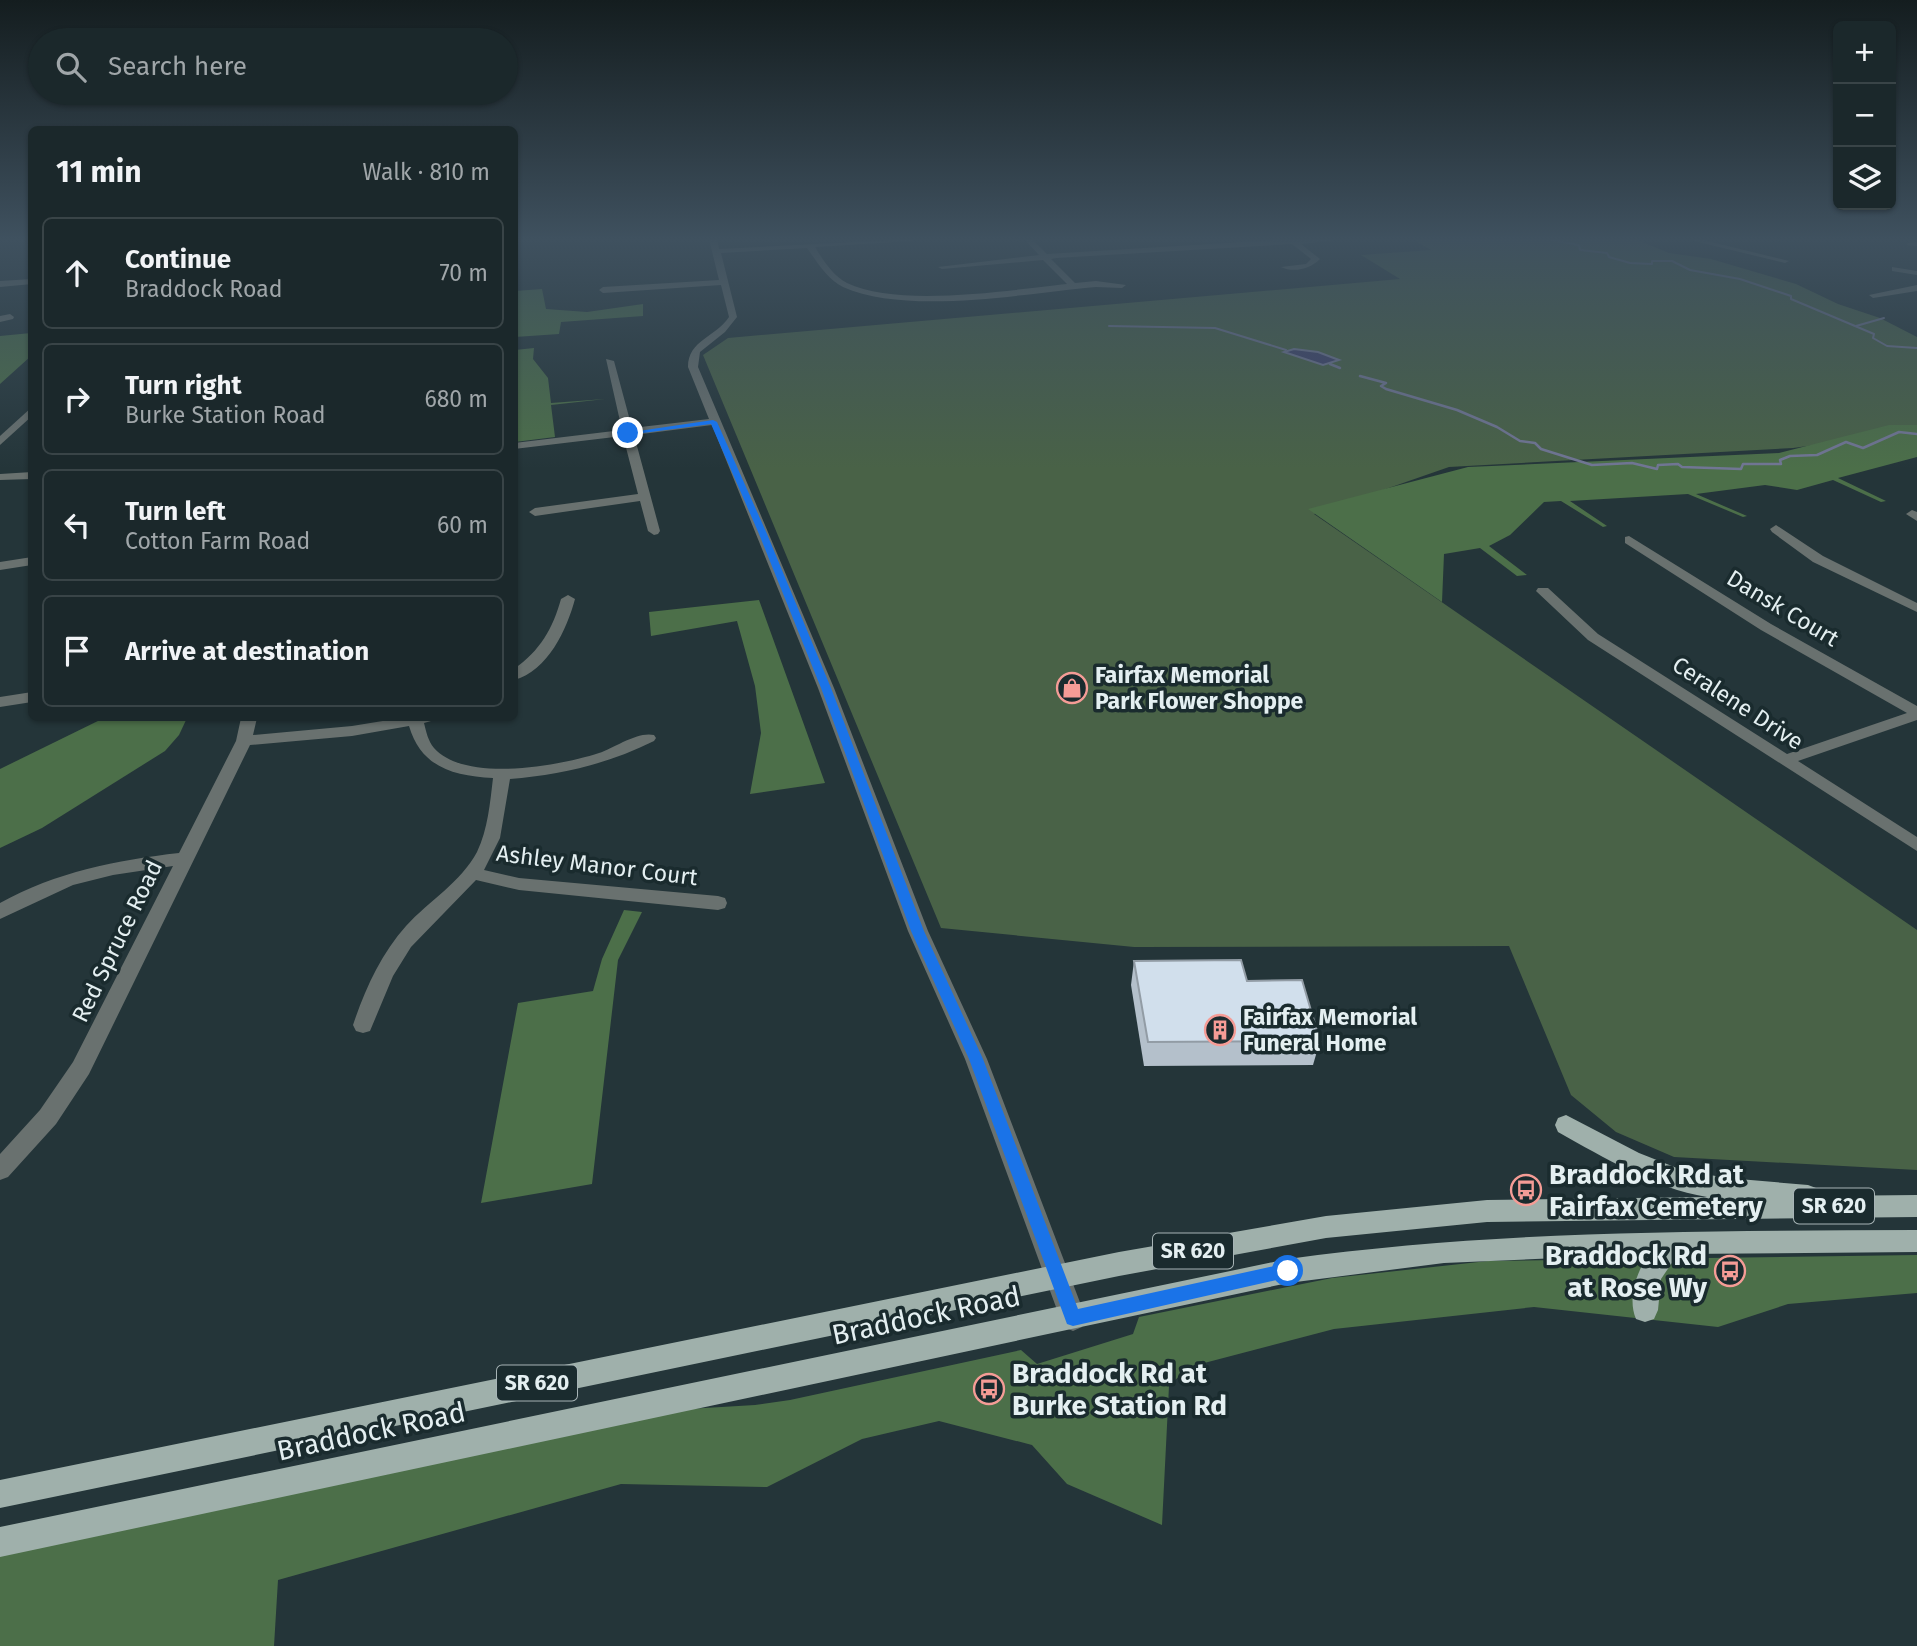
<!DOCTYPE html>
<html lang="en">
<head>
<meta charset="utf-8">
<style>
  :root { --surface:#1b282b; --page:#283437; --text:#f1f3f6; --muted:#a0a6a9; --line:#394447 }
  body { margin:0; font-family:"Fira Sans",sans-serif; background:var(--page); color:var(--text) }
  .controls { position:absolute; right:21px; top:21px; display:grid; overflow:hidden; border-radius:10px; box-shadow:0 2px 5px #0004 }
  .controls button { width:63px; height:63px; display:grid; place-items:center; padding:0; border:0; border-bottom:2px solid var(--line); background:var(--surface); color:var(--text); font:35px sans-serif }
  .stop { position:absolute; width:21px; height:21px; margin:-16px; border:5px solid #1a73e8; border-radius:50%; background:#fff }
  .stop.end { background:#1a73e8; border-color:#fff; box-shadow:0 2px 7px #0008 }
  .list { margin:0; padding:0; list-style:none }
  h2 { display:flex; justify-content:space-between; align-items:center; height:91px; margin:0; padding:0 28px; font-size:30px }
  h2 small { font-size:23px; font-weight:400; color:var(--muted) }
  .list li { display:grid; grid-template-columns:46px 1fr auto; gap:21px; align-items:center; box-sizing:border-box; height:112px; margin:0 14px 14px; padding:0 14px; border:2px solid var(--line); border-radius:10px }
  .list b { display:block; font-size:26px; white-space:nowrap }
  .list p { margin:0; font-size:23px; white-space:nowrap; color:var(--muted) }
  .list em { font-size:23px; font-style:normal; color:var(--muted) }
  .icon { flex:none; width:38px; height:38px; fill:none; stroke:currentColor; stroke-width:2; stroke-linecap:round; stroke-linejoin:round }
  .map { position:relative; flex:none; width:1917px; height:1646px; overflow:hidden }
  .search { position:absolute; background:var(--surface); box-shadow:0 2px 5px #0004; left:28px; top:28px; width:490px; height:77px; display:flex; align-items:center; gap:18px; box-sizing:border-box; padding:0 24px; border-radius:38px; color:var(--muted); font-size:26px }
  .panel { position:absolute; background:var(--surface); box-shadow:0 2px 5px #0004; left:28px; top:126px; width:490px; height:595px; border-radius:10px }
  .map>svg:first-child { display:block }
  .green { fill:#496247 }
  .forest { fill:#4c6f49 }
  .water { fill:#40426c; stroke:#717694; stroke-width:2 }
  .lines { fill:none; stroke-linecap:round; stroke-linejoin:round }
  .stream-far1 { stroke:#717694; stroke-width:2 }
  .stream { stroke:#717694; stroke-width:2.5 }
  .minor { fill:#69716f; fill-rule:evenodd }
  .major { fill:#9fb0ab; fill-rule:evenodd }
  .wall { fill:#b4c0cb }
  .building { fill:#d1dfec; stroke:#929ca5; stroke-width:2 }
  .route { fill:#1a73e8 }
  .labels { text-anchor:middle; stroke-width:7; stroke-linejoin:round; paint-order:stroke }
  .shield { fill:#1a2b2e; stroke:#a7b4b6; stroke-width:2 }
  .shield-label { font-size:21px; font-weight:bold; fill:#e4eff1 }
  .street-label { font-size:23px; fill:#e4eff1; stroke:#1a2b2e }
  .poi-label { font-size:23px; font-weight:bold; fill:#e4eff1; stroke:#1a2b2e; text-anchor:start }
  .near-poi-label { font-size:28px; font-weight:bold; fill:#e4eff1; stroke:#1a2b2e; text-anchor:start }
  .near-street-label { font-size:28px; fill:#e4eff1; stroke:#1a2b2e }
</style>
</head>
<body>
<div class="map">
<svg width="1917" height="1646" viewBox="0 0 1917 1646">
  <rect width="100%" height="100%" fill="#243539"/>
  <polygon class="green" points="1412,239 1635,239 1669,253 1711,259 1796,284 1838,304 1880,318 1917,337 1917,431 1793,448 1449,467 1314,514 1917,930 1917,1170 1674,1157 1616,1132 1571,1095 1509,946 1134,947 941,928 703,355 728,338 1400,279 1361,255 1431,250"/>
  <g class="forest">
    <polygon points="542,289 546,309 587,312 643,304 643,316 561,322 559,334 515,337 515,291"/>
    <polygon points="31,333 31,356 0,384 0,336"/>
    <polygon points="534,348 533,359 548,378 551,403 605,399 551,405 555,437 515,442 515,350"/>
    <polygon points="1889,425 1917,425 1917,457 1838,478 1886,501 1881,502 1833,480 1797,490 1765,485 1696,494 1747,516 1743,517 1688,494 1570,501 1607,526 1603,527 1561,501 1544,502 1510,535 1489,546 1527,575 1517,576 1480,548 1444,554 1442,602 1308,509 1468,467 1779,453"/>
    <polygon points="759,600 825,783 750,794 761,733 755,686 737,621 651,636 649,612"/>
    <polygon points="104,718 187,718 179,735 165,751 42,828 0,848 0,769"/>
    <polygon points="624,910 642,912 618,960 592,1184 481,1203 518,1003 593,991 602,959"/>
    <polygon points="1917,1255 1917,1293 1788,1304 1718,1327 1534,1307 1334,1329 1189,1367 1169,1386 1162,1525 1067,1484 1032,1445 939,1421 862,1439 767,1487 621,1484 278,1580 274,1646 0,1646 0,1553 688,1409 755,1405 790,1400 1021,1350 1037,1364 1133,1334 1139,1317 1332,1278 1488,1261"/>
  </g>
  <polygon class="water" points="1294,349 1318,352 1339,360 1323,365 1284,352"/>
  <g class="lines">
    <g class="stream-far1">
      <polyline points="1546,239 1579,245 1580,250 1607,253 1609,257 1630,263 1652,264 1652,261 1672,261 1690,270 1740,279 1791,296 1791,299 1874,334 1873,338 1887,346 1917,348"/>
      <polyline points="1109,326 1215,328 1286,350"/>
      <polyline points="1856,326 1884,318"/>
    </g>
    <g class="stream">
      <polyline points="1330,364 1340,368"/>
      <polyline points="1360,376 1386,383 1381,386 1386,389 1457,410 1497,427 1520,441 1535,443 1541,449 1592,465 1632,463 1657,469 1658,465 1678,464 1682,467 1741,469 1743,464 1781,464 1780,460 1790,456 1817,455 1846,442 1863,448 1899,432 1917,434"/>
    </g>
    <g class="minor">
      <path d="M709 239H717L719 249 916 239 912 241 815 247C823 260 833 276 847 283 898 308 1010 290 1067 284L1043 260 942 269 938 267 1039 255 1024 239H1032L1047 254 1292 239H1346L1301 244 1320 259C1310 269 1294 273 1281 267L1306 264 1311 259 1292 244 1056 258 1051 259 1075 283 1096 281 1126 285 1122 288 1096 287C1026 293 908 316 843 287 828 280 817 262 807 248L721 253 737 317 725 332 700 352 698 367 834 688 928 931 987 1059 1086 1318 1082 1327 1073 1331 1064 1327 1060 1318 965 1059 908 931 818 688 712 425 634 435 660 531 658 534 654 535 648 531 640 501 535 516 529 512 535 508 638 494 623 436 514 449V443L622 430 606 359 614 361 632 428 709 419 688 367C688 340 716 337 729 317L721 285 603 293 599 290 603 287 719 280Z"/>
      <polygon points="1686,239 1699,239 1789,261 1785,263"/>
      <polygon points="1917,242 1917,246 1907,245 1908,243"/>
      <polygon points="1892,267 1917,271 1917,275 1892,271"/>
      <polygon points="32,279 32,284 0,287 0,281"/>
      <polygon points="1917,285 1917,291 1873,298 1869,295"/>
      <polygon points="10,314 14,317 13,319 0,322 0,316"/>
      <polygon points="32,407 32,416 0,445 0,436"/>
      <polygon points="32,472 32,479 0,480 0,474"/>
      <polygon points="1912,510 1917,512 1917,521 1906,514"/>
      <polygon points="1776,525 1823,556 1917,603 1917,612 1813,562 1772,532 1770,529"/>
      <polygon points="1629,536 1771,624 1917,706 1917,720 1798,761 1917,837 1917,851 1588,640 1536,591 1538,588 1548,588 1598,634 1787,754 1907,713 1761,630 1625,543 1625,537"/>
      <polygon points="32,557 32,565 0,570 0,562"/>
      <path d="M568 595 575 599C567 629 548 671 514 680V669C540 651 553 628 561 599Z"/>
      <polygon points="32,692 32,702 0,707 0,697"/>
      <path d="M241 718H257L253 735 352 726 401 718H433L431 721 424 723C426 731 428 741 434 748 465 783 559 766 599 753 614 748 638 731 654 735L656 738 654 741C608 764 560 775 510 779L500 838 484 870 519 878 718 896 725 898 727 903 725 908 718 910 519 890 476 880 411 947 393 976 370 1031 363 1033 356 1031 353 1025C365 989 381 954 406 926 429 901 461 882 477 852 488 829 490 803 493 778 453 776 421 767 409 726L352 736 250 745 89 1074 56 1124 8 1177 0 1180V1154L40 1110 73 1062 173 866 113 875 73 885 0 919V903C56 872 117 860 179 853L236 741Z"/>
    </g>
    <g class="major">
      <path d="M1566 1115 1639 1153 1682 1170 1727 1178 1808 1185 1816 1188 1820 1196 1917 1195V1217L1487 1222 1326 1238 1119 1276 0 1508V1480L1119 1252 1326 1216 1487 1200 1707 1197C1653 1188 1605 1158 1558 1132L1555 1125 1558 1118Z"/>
      <path d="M1917 1230V1252L1678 1254 1661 1279 1658 1310 1654 1319 1645 1322 1636 1319C1627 1298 1637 1271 1649 1254L1444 1263 1288 1283 0 1557V1527L1288 1259C1497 1230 1706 1231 1917 1230Z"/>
    </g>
  </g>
  <polygon class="wall" points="1134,961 1247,981 1320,1041 1313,1065 1144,1066 1131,985"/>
  <polygon class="building" points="1241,960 1247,981 1302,980 1320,1041 1148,1042 1134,961"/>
  <linearGradient id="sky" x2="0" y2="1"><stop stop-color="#141d1f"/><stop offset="0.51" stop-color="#3f515f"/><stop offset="1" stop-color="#3f515f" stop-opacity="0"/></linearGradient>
  <rect width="1917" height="469" fill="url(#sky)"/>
  <polygon class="route" points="713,420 717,422 767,534 831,688 924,931 983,1059 1078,1309 1288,1263 1294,1266 1296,1271 1294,1276 1073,1326 1067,1324 969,1059 911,931 821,688 759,534 711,424 628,435 625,433"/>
  <defs>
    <g id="shop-ring" transform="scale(1.575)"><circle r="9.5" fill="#1a2b2e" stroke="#f59c96" stroke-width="1.5"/><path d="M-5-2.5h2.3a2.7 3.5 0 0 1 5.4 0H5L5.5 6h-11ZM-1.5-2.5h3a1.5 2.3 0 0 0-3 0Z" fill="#f59c96"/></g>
    <g id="building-ring" transform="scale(1.575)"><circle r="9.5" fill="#1a2b2e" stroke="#f59c96" stroke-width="1.5"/><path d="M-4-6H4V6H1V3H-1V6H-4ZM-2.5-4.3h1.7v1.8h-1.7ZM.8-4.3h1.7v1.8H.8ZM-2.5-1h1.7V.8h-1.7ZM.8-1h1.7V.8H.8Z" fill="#f59c96"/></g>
    <g id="bus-ring" transform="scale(1.575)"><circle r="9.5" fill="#1a2b2e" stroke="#f59c96" stroke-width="1.5"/><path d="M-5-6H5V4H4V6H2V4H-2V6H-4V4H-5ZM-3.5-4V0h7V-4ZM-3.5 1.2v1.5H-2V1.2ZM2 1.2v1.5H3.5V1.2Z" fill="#f59c96"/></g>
  </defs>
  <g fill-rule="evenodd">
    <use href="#shop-ring" x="1072" y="688"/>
    <use href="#building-ring" x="1220" y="1030"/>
    <use href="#bus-ring" x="1526" y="1190"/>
    <use href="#bus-ring" x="1730" y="1271"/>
    <use href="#bus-ring" x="989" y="1389"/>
  </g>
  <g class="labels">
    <g class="shield">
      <rect x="1794" y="1188.5" width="80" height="35" rx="5"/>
      <rect x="1153" y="1233.5" width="80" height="35" rx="5"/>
      <rect x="497" y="1365.5" width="80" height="35" rx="5"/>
    </g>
    <g class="shield-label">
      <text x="1834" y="1213">SR 620</text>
      <text x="1193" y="1258">SR 620</text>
      <text x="537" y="1390">SR 620</text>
    </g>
    <g class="street-label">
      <text transform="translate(1783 608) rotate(31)" y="8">Dansk Court</text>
      <text transform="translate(1738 703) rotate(33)" y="8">Ceralene Drive</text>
      <text transform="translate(597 865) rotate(7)" y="8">Ashley Manor Court</text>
      <text transform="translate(117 941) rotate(-64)" y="8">Red Spruce Road</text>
    </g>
    <g class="poi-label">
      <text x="1095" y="683">Fairfax Memorial<tspan x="1095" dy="26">Park Flower Shoppe</tspan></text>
      <text x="1243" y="1025">Fairfax Memorial<tspan x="1243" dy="26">Funeral Home</tspan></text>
    </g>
    <g class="near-poi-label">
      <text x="1549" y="1184">Braddock Rd at<tspan x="1549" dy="32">Fairfax Cemetery</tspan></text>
      <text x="1707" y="1265" text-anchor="end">Braddock Rd<tspan x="1707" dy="32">at Rose Wy</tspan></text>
      <text x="1012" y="1383">Braddock Rd at<tspan x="1012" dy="32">Burke Station Rd</tspan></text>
    </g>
    <g class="near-street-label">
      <text transform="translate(926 1315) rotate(-12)" y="10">Braddock Road</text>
      <text transform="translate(371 1431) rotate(-12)" y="10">Braddock Road</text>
    </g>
  </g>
</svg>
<div class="controls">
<button>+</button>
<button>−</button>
<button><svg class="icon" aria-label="layers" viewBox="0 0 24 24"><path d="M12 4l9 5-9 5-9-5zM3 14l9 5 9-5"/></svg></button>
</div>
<div class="stop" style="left:1288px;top:1271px"></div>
<div class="stop end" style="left:628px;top:433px"></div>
<div class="search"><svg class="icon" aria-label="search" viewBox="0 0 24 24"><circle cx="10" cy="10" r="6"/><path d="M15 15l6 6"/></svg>Search here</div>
<section class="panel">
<h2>11 min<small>Walk · 810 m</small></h2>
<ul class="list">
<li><svg class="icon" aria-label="ahead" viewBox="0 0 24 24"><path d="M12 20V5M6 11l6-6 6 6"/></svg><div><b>Continue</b><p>Braddock Road</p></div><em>70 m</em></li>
<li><svg class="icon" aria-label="right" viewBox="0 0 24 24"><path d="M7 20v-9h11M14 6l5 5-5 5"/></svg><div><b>Turn right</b><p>Burke Station Road</p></div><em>680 m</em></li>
<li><svg class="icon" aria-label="left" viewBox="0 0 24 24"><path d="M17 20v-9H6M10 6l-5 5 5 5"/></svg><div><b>Turn left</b><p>Cotton Farm Road</p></div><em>60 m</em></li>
<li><svg class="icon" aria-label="arrive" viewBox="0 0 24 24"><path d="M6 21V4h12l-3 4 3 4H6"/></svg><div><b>Arrive at destination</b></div></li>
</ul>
</section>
</div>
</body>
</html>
